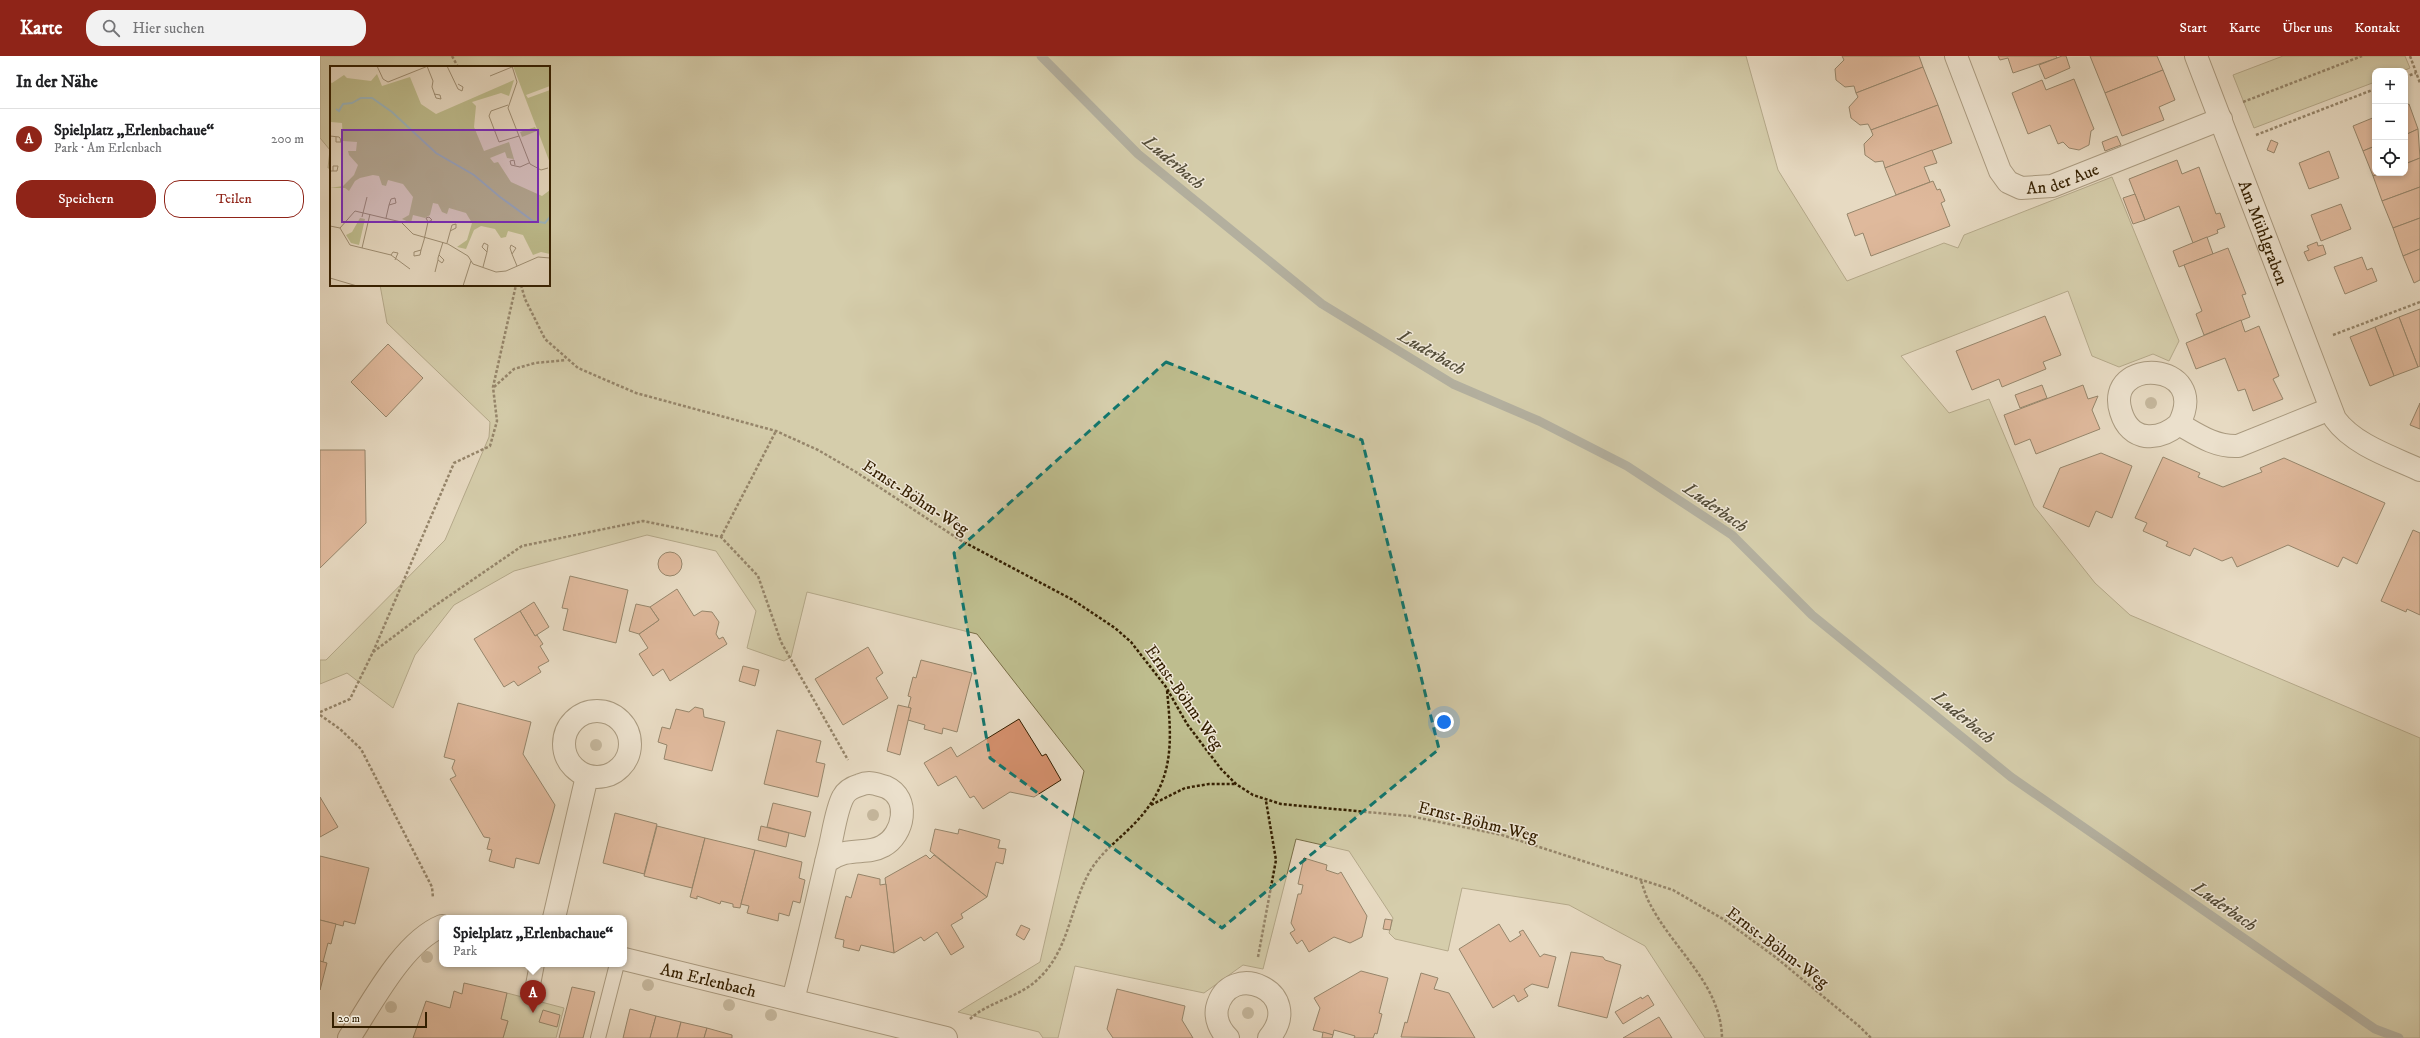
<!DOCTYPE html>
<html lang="de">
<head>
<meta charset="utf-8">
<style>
  :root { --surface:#fff; --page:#f2f2f2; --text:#202124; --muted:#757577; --line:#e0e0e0; --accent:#8f2418 }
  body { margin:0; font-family:"IM FELL DW Pica",serif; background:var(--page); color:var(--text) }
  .controls { position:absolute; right:12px; top:12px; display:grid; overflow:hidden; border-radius:8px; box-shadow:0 2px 6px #0003 }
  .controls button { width:36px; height:36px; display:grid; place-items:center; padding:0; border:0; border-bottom:1px solid var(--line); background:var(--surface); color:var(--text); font:20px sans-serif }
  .scale { position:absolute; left:12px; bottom:10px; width:95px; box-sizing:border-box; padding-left:4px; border:2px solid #341f00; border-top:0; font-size:11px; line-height:14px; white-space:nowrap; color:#341f00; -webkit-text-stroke:3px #efe7d7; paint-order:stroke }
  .you { position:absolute; left:1124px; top:666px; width:14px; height:14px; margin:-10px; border:3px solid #fff; border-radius:50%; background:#1a73e8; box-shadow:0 0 0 6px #1a73e833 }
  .badge { display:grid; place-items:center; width:26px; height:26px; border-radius:50%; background:var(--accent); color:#fff; font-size:13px; font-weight:700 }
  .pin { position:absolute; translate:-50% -33px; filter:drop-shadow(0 1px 2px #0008) }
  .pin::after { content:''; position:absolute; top:21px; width:14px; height:12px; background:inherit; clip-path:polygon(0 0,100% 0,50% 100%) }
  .popup { position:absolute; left:119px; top:859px; width:188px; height:52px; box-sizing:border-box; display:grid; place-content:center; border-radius:8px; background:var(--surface); filter:drop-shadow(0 1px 3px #0005); font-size:13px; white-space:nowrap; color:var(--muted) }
  .popup b { font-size:15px; color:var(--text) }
  .popup::after { content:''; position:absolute; left:50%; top:100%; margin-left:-8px; border:8px solid transparent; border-top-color:var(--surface) }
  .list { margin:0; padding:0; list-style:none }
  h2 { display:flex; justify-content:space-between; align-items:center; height:52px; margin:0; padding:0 16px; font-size:17px }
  h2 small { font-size:13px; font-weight:400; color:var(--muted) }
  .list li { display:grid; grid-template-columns:26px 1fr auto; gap:12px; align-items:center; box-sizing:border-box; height:60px; padding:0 16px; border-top:1px solid var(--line) }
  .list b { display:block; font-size:15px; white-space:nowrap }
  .list p { margin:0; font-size:13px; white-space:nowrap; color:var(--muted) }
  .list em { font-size:13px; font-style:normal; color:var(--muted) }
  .actions { display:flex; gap:8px; padding:12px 16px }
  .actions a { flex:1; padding:9px 0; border:1px solid var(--accent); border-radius:16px; text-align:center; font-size:14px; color:var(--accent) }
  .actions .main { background:var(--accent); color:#fff }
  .icon { flex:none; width:22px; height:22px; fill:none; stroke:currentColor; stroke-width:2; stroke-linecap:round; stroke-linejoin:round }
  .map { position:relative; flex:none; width:2100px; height:982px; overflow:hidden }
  header { display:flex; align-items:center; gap:24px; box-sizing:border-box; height:56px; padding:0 20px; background:var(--accent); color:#fff }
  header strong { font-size:19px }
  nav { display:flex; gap:22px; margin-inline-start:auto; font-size:14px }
  .search { width:280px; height:36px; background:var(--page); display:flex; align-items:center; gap:10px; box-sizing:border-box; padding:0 14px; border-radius:16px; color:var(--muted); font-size:15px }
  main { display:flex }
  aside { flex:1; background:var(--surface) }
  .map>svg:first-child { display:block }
  .green { fill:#bebd8e; stroke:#796e47 }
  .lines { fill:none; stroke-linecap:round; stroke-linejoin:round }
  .stream { stroke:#737a72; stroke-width:9 }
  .building { fill:#d4906d; stroke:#341f00 }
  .service-casing { stroke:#614e30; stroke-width:16 }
  .minor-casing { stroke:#614e30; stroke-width:24 }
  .path { stroke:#341f00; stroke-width:2.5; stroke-dasharray:3 2; stroke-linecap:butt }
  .service { stroke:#efe7d7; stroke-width:14 }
  .minor { stroke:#efe7d7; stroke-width:22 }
  .tree { fill:#9b8d6f }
  .marked { fill:none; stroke:#0f766e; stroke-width:3; stroke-dasharray:8 5; stroke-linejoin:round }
  .labels { text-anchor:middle; stroke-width:3; stroke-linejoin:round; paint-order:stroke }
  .street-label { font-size:17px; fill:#341f00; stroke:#efe7d7 }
  .water-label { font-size:18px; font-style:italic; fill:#544d39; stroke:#efe7d7 }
  .inset-river { fill:none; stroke:#9db7be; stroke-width:2 }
  .inset-road { fill:none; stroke:#9f8f74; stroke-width:1 }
  .view { fill:#7b2cbf; fill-opacity:0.15; stroke:#7b2cbf; stroke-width:2 }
  .inset-edge { fill:none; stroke:#341f00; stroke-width:2 }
</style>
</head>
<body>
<header>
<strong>Karte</strong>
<div class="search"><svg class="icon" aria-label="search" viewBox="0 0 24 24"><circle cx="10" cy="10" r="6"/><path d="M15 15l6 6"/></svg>Hier suchen</div>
<nav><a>Start</a><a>Karte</a><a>Über uns</a><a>Kontakt</a></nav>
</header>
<main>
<aside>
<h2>In der Nähe<small></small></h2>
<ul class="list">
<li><span class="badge">A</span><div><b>Spielplatz „Erlenbachaue“</b><p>Park · Am Erlenbach</p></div><em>200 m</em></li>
</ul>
<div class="actions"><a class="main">Speichern</a><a>Teilen</a></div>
</aside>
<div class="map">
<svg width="2100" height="982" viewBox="0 0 2100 982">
  <rect width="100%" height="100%" fill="#e7dac2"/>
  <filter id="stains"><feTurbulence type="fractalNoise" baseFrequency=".005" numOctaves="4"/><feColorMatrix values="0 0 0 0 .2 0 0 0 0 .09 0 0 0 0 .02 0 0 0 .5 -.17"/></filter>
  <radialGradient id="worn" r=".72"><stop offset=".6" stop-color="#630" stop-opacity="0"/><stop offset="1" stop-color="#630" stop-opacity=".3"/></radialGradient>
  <g class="green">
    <polygon points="0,0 1426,0 1458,114 1527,225 1624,187 1638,192 1644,179 1792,121 1859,285 1849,305 1833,298 1799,311 1772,300 1748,235 1581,300 1629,357 1669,343 1714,450 1775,527 1810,559 2100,682 2100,982 1385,982 1325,890 1249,849 1142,832 1128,895 1075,883 1069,877 1073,862 1029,795 976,783 943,913 923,909 884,937 755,910 738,982 723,982 719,976 638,956 720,906 764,715 657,578 487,536 471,601 464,605 427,592 436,555 396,495 327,479 194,515 134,549 95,599 73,652 27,617 0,628 0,604 6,604 125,484 169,381 170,366 67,267 60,229 229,229 229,11 11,11 11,112 8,112 10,94 0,82"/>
    <polygon points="1963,0 2085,0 2090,12 2083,15 2055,15 2055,26 1934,72 1913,19"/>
    <polygon points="187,937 244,952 236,982 183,982 188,965 181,963"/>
  </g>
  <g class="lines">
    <polyline class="stream" points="721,0 818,98 1002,248 1133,328 1219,365 1307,410 1412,479 1492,559 1691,721 2055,973 2079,982"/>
  </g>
  <g class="building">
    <polygon points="1522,0 1599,0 1603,11 1536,37 1534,30 1525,31 1516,24 1515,13 1524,4"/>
    <polygon points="1678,0 1736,0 1737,2 1693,17 1688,2 1680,4"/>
    <polygon points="1742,0 1746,0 1750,12 1725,23 1719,9"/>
    <polygon points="1770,0 1837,0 1843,14 1785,37"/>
    <polygon points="1603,11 1618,49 1551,74 1548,68 1540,69 1531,62 1529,51 1538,41 1536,37"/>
    <polygon points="1843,14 1855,44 1839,51 1844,64 1802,80 1785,37"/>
    <polygon points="1754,23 1774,73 1771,75 1769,89 1759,94 1749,92 1743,86 1738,88 1730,69 1708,78 1692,37 1722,24 1726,34"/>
    <polygon points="2089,48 2098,73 2085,79 2085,50"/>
    <polygon points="1618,49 1632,87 1565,112 1563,105 1555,106 1545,99 1544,88 1553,79 1551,74"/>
    <polygon points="2055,61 2055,90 2043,95 2033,70"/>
    <polygon points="2098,73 2100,102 2085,108 2085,79"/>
    <polygon points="1797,80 1801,89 1785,95 1782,86"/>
    <polygon points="1951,84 1958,87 1954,97 1947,94"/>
    <polygon points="2055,90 2055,117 2061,117 2053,120 2043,95"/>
    <polygon points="1612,94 1617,107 1604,111 1610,126 1576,139 1565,112"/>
    <polygon points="2009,95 2019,122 1989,133 1979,107"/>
    <polygon points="2100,102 2100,131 2062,145 2053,120 2061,117 2085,117 2085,108"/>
    <polygon points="1857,104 1862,118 1879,111 1896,158 1900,157 1905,171 1897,174 1898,177 1873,187 1859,150 1825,164 1809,123"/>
    <polygon points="1613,125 1617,134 1620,133 1625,145 1621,147 1630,170 1551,200 1543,177 1535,180 1527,158"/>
    <polygon points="2100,131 2100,162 2073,172 2062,145"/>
    <polygon points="1815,138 1825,164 1813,168 1803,142"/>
    <polygon points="2021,148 2031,173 2001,185 1991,159"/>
    <polygon points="2100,162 2100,193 2083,200 2073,172"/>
    <polygon points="1887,181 1893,198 1859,211 1853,195"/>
    <polygon points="1997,186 1998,190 2003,189 2006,198 1988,205 1984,196 1989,194 1987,190"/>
    <polygon points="1908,192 1926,238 1922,239 1930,261 1884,279 1876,258 1882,255 1864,209"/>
    <polygon points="2100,193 2100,224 2094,227 2083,200"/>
    <polygon points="2042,201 2047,214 2052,212 2057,225 2025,238 2014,211"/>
    <polygon points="2100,253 2100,310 2098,311 2079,261"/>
    <polygon points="1725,260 1741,299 1723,306 1726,313 1682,331 1679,323 1652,334 1636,295"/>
    <polygon points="2079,261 2098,311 2074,320 2055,271"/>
    <polygon points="1921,264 1925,276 1939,270 1959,320 1953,323 1963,343 1933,355 1925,333 1918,335 1905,302 1876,313 1866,287"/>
    <polygon points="2055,271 2074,320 2050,330 2030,281"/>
    <polygon points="68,288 103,322 66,361 31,326"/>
    <polygon points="1722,329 1727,342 1700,352 1695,339"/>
    <polygon points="1763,329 1768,343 1778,340 1772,354 1780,373 1716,398 1710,383 1695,389 1684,359"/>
    <polygon points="2100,347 2100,373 2090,369"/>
    <polygon points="0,394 45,394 46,467 0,512"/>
    <polygon points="1781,397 1812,410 1792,462 1776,455 1769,471 1723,451 1740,412"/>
    <polygon points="1843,401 1880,417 1878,421 1903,431 1942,416 1940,412 1964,402 2065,447 2037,508 2023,501 2018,511 1968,489 1917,511 1912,501 1902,505 1874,492 1870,500 1846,490 1848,486 1823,475 1827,467 1815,462"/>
    <polygon points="2093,474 2100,477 2100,559 2087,553 2086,556 2061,545"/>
    <circle cx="350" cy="508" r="12"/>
    <polygon points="250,520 308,534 296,587 243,574 248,553 242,552"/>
    <polygon points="357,533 374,560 382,555 392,556 399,566 396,578 399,583 403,581 407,588 350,625 343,613 333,620 319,598 328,592 319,578 339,564 330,551"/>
    <polygon points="214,546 229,571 215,580 200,555"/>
    <polygon points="316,548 330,551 339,564 319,578 309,575"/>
    <polygon points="200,555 215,580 217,579 223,588 220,590 229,605 218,611 221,616 198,630 194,625 184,631 154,583"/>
    <polygon points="548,591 563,617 556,622 568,642 523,669 495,623"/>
    <polygon points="601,604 652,617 637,676 623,672 622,678 604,673 605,669 588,664 591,652 588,652 591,641 588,640 593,621 596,622"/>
    <polygon points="423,610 439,614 435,630 419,625"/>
    <polygon points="138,647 211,666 203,698 235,749 219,808 196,802 194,812 169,805 172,794 167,793 170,782 164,781 130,723 136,720 132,712 135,704 124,701"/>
    <polygon points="578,649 591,652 580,699 567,695"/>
    <polygon points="375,651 383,653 384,661 405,666 392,715 344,703 347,689 338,686 342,671 350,673 356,653 369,656"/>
    <polygon points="699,663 722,700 726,698 741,724 714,741 690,736 663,753 654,740 650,742 636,720 618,730 604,707 631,691 637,701"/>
    <polygon points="457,674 501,685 496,706 505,708 498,741 444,728"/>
    <polygon points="0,741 18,771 0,781"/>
    <polygon points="453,747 491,756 485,781 447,771"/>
    <polygon points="295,757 337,768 324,818 283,807"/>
    <polygon points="337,770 385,782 372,832 324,820"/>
    <polygon points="441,770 469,777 466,791 438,784"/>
    <polygon points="615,773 638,778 639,773 680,784 678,792 686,793 683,808 676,806 667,841 610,795"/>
    <polygon points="385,782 435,794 420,852 413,851 413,848 401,845 400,848 377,840 377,843 370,841"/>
    <polygon points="435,794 482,806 479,822 485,824 480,847 473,845 469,860 459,857 458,865 427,857 429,850 421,848"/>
    <polygon points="606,799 610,803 614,799 667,841 641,858 643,862 631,869 644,891 631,899 617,876 604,885 601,881 574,897 565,822"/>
    <polygon points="0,800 49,812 35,868 24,865 23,870 0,864"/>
    <polygon points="984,802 1007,809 1006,814 1018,818 1021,816 1047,860 1042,881 1030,887 1014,881 989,896 982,884 977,888 970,877 975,874 971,867 978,838 981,838 983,829 978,828"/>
    <polygon points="538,818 560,823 560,829 566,828 574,897 541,889 539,895 523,891 524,884 515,882 526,840 531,842"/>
    <polygon points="1065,863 1072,864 1070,874 1063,873"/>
    <polygon points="0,864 16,868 11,888 8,887 3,906 0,905"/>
    <polygon points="1179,868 1190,886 1201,879 1199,876 1203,874 1220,901 1224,898 1236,901 1228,932 1212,928 1204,933 1208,940 1198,946 1194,939 1173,952 1139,893"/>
    <polygon points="701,869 710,873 704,884 696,879"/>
    <polygon points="1251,896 1283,901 1285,904 1301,909 1287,962 1238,950"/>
    <polygon points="0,905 7,907 0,934"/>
    <polygon points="1041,915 1068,922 1059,957 1062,958 1057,978 1055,977 1053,982 1034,982 1035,980 1014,974 1013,979 993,974 1000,952 994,942"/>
    <polygon points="1101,917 1118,922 1114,933 1129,937 1155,982 1081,981 1085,966 1087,967"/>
    <polygon points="144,927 187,937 181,963 188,965 183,982 93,982 106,945 130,952 134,935 142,938"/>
    <polygon points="252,931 275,936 263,982 239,982"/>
    <polygon points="797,933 865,950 862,964 873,982 793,982 787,973"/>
    <polygon points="1328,939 1334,949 1303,968 1295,956 1321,941 1322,943"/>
    <polygon points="310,953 336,960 330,982 303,982"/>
    <polygon points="223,954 240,959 237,971 219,966"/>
    <polygon points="336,960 361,966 357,982 330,982"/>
    <polygon points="1339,961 1352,982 1303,982"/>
    <polygon points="361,966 387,972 384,982 357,982"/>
    <polygon points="387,972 412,979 412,982 384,982"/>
    <polygon points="1003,976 1013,979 1012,982 1002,982"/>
  </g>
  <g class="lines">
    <g class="service-casing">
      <g id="service">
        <polyline points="212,934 217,908"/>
        <polyline points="278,982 297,908"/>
      </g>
    </g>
    <g class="minor-casing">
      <g id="minor">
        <path id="s1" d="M1636 0 1680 115 1688 126 1701 132 1732 130 1901 63"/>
        <path id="s2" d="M1876 0 2015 363C2034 389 2072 401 2100 414"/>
        <path d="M1859 368C1892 304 1783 300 1801 356 1810 386 1838 386 1859 368 1878 379 1895 391 1918 390L2010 353"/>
        <circle cx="277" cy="688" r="33"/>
        <polyline points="234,862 267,720"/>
        <path id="s3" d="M304 903 626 982"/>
        <path d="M473 944C486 894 497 844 509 794 513 779 516 754 523 741 526 735 533 731 540 729 549 725 557 728 566 731 591 742 584 779 563 790 545 800 529 789 506 806"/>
        <path d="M29 982C52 947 83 886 122 870"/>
        <path d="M908 982C900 974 895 963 897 952 909 902 987 936 949 982"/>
      </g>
    </g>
    <g class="path">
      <polyline points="132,0 138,11"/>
      <polyline points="2090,0 2100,27"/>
      <polyline points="2085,21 2096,17"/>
      <polyline points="1923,46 2042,0"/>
      <polyline points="1936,79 2055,33"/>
      <polyline points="201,229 205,243 225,283 258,312 316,337 456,375 498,394 536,416 640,484 753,544 795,572 811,586 846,631 867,668 901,713 916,728 933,739 961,748 1090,760 1182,779 1353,834 1403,863 1454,900 1539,970 1551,982"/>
      <polyline points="2013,279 2100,246"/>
      <polyline points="174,331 194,313 215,307 246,304"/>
      <polyline points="401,481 456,375"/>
      <polyline points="53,596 113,551 202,490 323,465 401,481 438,520 461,586 528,704"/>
      <polyline points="0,656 30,643 53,596 134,407 170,390 177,365 173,331 196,229"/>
      <polyline points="0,659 20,673 41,693 112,831 113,842"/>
      <polyline points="831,749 865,732 889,728 916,728"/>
      <path d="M1321 825C1324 833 1326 841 1330 848 1353 893 1401 928 1402 982"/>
      <polyline points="938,901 956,804 946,745"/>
      <path d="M650 963C668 946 697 942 716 925 750 895 749 852 770 815 782 795 800 783 815 767 855 725 852 687 847 634"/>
    </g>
    <use href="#service" class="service"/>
    <use href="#minor" class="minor"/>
  </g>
  <g class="tree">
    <circle cx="1831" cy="347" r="6"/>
    <circle cx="276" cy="689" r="6"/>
    <circle cx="553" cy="759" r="6"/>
    <circle cx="107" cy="901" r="6"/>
    <circle cx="328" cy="929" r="6"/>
    <circle cx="409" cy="949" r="6"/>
    <circle cx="71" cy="951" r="6"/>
    <circle cx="928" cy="957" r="6"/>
    <circle cx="451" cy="959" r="6"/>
  </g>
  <path d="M0 0H2100V982H0ZM846 306 1042 384 1119 693 902 872 670 702 634 497Z" fill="#e7dac2" fill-opacity=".55" fill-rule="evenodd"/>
  <path class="marked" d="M846 306 1042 384 1119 693 902 872 670 702 634 497Z"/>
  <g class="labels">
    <g class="street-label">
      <text dy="6" stroke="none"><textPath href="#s1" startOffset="194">An der Aue</textPath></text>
      <text dy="6" stroke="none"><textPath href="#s2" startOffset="189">Am Mühlgraben</textPath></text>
      <text transform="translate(596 441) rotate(33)" y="6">Ernst-Böhm-Weg</text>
      <text transform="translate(865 641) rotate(55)" y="6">Ernst-Böhm-Weg</text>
      <text transform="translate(1158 765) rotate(14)" y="6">Ernst-Böhm-Weg</text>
      <text transform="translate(1458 891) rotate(37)" y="6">Ernst-Böhm-Weg</text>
      <text dy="6" stroke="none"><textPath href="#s3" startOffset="87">Am Erlenbach</textPath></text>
    </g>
    <g class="water-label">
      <text transform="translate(854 106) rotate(40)" y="6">Luderbach</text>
      <text transform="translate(1112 296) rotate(30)" y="6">Luderbach</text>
      <text transform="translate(1396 451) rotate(35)" y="6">Luderbach</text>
      <text transform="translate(1644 661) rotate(39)" y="6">Luderbach</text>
      <text transform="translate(1905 850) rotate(35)" y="6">Luderbach</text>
    </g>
  </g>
  <g transform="translate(10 10)">
    <rect width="220" height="220" fill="#e7dac2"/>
    <path d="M183 0H220V20L196 29 198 32 220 24V97ZM47 8 52 20 80 11 91 38 106 48 184 14 179 30 171 27 142 36 146 40 144 61 154 85 179 76 184 93 177 92 175 86 160 92 164 97 168 96 181 116 212 130 220 124V188L211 186 203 189 193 169 178 165 176 171 171 172 165 163 151 160 144 164 136 183 127 181 137 174 142 157 136 147 119 142 117 148 112 146 108 138 103 137 100 149 95 152 83 149 81 157 72 153 79 149 83 131 73 118 58 114 56 120 52 119 49 110 43 109 30 112 25 115 19 125 15 122H0L13 120 24 109 28 99 19 89 18 85H26L27 76 13 75 12 57 1 56 0 16 2 17 14 9 17 12 41 15ZM205 61 207 65 192 71 190 66ZM30 152 35 153 29 179 21 177 16 169 22 166Z" fill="#bebd8e"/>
    <path class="inset-river" d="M6 43 9 45 13 38 22 37 31 32H42L62 46 106 87 144 109 170 131 203 155 215 157 220 151"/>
    <path class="inset-road" d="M47 0 53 13 58 16 98 0M97 0 103 15 102 21 106 32 111 33 110 29 104 28M117 0 128 23 132 25 133 21 128 18M182 0 187 16 178 42 200 98 211 104 218 102M160 10 182 1M178 39 161 45 159 50 169 76 189 70M0 70 9 71 10 72 11 76H6V71M185 99 184 94 180 95 181 99 190 101 199 97M0 105H7L8 100H3V105M32 151 37 131M56 152 59 139 61 133 65 132 66 137 59 139M0 160 10 162 25 145 71 156 83 168 118 178 138 190 143 198 166 206 176 205 208 191 220 192M10 162 20 179 61 189 80 203M117 177 122 159 126 158V162L120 165M154 177 158 179 157 186 152 181ZM181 179 186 182 182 188 180 182ZM32 182 40 148M91 184 84 186V190L90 189 91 184 94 174 98 156 96 152 99 151 102 154 98 156M182 188 187 200M61 189 63 186 68 187 65 194M109 189 114 194 112 197 108 194V192L113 176M153 201 157 186M105 206 108 194M0 212 27 220M133 220 141 195"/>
    <path class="view" d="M12 64H208V156H12Z"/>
    <rect width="220" height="220" class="inset-edge"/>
  </g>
  <rect width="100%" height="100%" filter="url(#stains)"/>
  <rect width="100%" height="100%" fill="url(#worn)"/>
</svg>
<div class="controls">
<button>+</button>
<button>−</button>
<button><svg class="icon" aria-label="locate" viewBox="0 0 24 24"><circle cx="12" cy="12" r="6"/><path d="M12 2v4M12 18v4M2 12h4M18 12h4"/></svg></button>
</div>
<div class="scale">20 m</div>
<div class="you"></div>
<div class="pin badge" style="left:213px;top:957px">A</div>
<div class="popup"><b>Spielplatz „Erlenbachaue“</b>Park</div>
</div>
</main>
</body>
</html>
